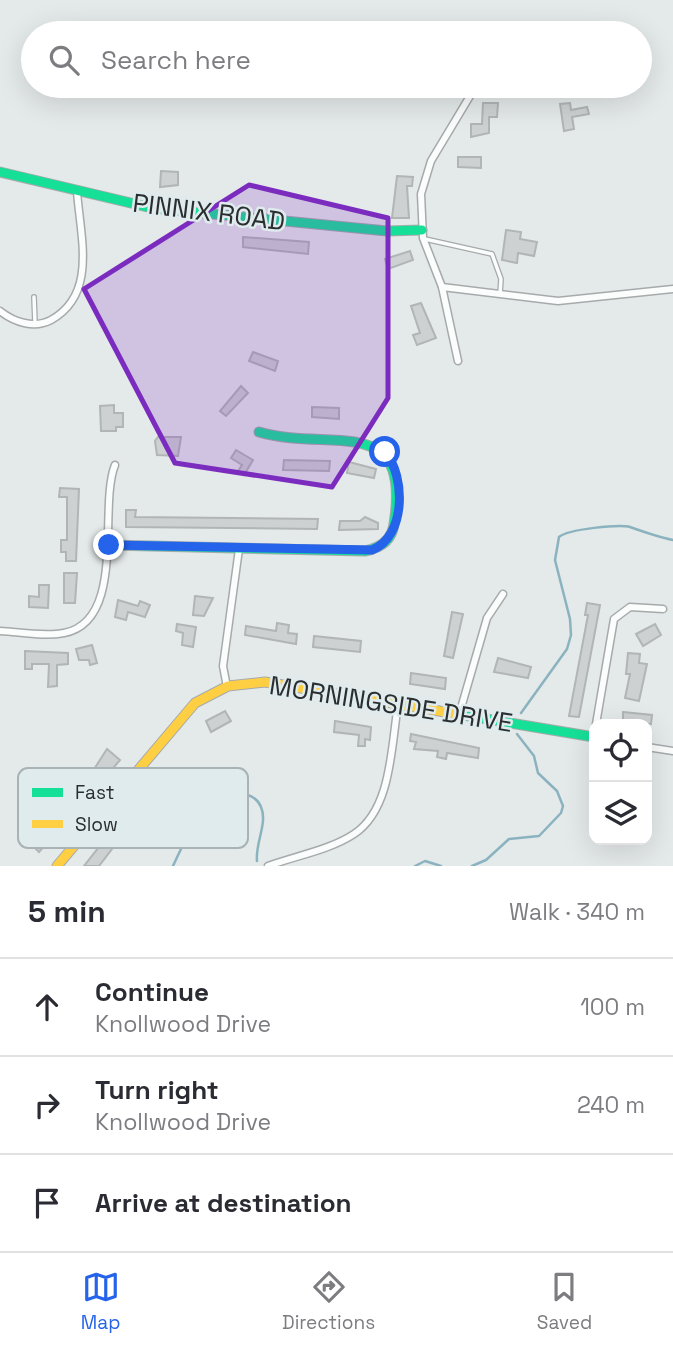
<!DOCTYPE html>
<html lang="en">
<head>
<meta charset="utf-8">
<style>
  :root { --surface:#fff; --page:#f2f2f3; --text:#2b2b33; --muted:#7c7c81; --line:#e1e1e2; --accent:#2563eb }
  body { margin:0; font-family:"Space Grotesk",sans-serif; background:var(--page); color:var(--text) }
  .controls { position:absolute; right:21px; bottom:21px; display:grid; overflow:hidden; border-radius:14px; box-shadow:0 7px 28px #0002 }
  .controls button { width:63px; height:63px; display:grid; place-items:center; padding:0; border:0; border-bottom:2px solid var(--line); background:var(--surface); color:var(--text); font:35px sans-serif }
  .stop { position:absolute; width:21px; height:21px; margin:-16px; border:5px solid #2563eb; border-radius:50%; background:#fff }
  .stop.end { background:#2563eb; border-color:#fff; box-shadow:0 2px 7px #0008 }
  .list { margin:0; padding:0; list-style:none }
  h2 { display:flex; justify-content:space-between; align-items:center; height:91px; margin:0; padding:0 28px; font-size:30px }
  h2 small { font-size:23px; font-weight:400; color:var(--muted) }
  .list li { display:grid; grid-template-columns:46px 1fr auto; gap:21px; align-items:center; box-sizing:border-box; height:98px; padding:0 28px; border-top:2px solid var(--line) }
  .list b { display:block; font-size:26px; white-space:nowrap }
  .list p { margin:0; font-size:23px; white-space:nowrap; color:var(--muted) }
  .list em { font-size:23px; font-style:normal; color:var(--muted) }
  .icon { flex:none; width:38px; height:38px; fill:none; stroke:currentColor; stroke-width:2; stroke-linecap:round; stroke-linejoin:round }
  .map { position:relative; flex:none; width:673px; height:866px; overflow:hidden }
  .search { position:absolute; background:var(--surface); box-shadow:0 7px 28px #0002; left:21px; right:21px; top:21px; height:77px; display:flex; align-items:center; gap:18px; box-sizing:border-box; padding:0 24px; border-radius:38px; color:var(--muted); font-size:26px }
  .sheet { height:385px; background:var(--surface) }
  nav { display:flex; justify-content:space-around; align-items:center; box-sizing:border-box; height:98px; border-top:2px solid var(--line); background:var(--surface); font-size:19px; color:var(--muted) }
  nav a { display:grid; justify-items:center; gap:4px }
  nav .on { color:var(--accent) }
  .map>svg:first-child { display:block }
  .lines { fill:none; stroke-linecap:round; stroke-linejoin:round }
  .stream { stroke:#8bb3bf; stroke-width:2.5 }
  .building { fill:#cdd1d2; stroke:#b1b5b6; stroke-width:2 }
  .lane-casing { stroke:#a6aaab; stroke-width:6 }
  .street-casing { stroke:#a6aaab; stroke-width:9 }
  .fast-casing { stroke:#a6aaab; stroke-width:11 }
  .slow-casing { stroke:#a6aaab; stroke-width:11 }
  .lane { stroke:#fbfcfc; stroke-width:3.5 }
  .street { stroke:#fbfcfc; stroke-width:6 }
  .fast { stroke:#16e098; stroke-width:9 }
  .slow { stroke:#ffcf43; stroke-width:9 }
  .route { stroke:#2563eb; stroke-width:9 }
  .marked { fill:#7b2cbf; fill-opacity:0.2; stroke:#7b2cbf; stroke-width:5; stroke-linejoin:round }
  .labels { text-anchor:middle; stroke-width:5; stroke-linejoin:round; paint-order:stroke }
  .street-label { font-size:26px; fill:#2a2e2f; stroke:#e0ebee }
  .key { fill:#e0ebee; stroke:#a9b2b5; stroke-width:2 }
  .key-label { font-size:19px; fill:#2a2e2f }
</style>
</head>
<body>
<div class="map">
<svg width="673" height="866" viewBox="0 0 673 866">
  <rect width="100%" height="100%" fill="#e4e9ea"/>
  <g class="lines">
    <g class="stream">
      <path d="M521 713 567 649 571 635 570 619 555 560 559 537C568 529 620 524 630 527 644 532 658 537 673 540"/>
      <path d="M173 866C185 841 208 782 245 794 252 796 258 799 261 807 268 823 255 843 257 861"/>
      <polyline points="415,866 425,861 441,866"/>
      <polyline points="472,866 486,860 509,839 539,836 561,813 563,806 557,791 538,773 534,756 517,734"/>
    </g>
  </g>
  <g class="building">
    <polygon points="483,103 498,103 497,117 489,117 489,133 471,137 471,124 482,124"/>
    <polygon points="570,103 571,110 587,107 589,114 572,117 574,129 564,131 560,104"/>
    <polygon points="458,157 481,157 481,168 458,167"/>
    <polygon points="161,171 178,172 178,185 160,187"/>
    <polygon points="397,176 413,177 412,186 407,186 409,218 392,218"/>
    <polygon points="506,230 521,232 520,239 537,242 534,256 518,253 517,263 502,260"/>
    <polygon points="243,237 309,242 308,254 243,247"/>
    <polygon points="410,251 413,260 388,269 385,259"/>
    <polygon points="421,303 436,338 417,345 413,335 420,333 411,306"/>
    <polygon points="253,352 278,361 275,371 249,361"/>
    <polygon points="241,386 248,393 226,416 220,411"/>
    <polygon points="114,405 114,413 123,413 123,427 116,427 116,431 101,431 100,406"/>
    <polygon points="312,407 339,408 339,419 312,417"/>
    <polygon points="158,437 181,437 178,456 157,455 155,441"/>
    <polygon points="236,450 253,460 244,475 238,471 242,465 231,458"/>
    <polygon points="284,460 330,461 329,471 283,470"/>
    <polygon points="349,462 376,469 374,478 347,473"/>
    <polygon points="60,488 79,489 76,561 66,561 66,552 61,552 61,540 67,540 67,497 59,497"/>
    <polygon points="126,510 136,510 135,517 318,519 317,529 126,527"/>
    <polygon points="365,517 378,523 378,529 339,530 340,521 360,521"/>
    <polygon points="64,573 77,573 75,603 64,603"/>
    <polygon points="39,585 49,585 48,608 29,607 29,596 39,597"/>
    <polygon points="195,596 213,598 204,616 193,615"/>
    <polygon points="118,600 138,606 140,601 150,605 145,617 128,612 126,620 115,617"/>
    <polygon points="587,603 600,605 579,717 569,716 588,615 585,615"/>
    <polygon points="452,612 463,614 453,658 444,656"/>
    <polygon points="277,623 289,625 288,633 297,634 296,644 245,635 246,626 276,631"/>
    <polygon points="177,624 196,627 193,647 182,645 183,633 176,631"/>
    <polygon points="655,624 661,635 643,646 636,634"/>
    <polygon points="314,636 361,641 360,652 313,647"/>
    <polygon points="92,645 97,663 90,665 89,660 79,660 76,649"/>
    <polygon points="25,651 68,653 68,664 57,665 57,686 48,687 49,664 32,664 32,669 25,669"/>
    <polygon points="628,653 640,654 639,663 647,664 639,701 625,698 630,674 626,674"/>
    <polygon points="498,658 531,667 528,678 494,672"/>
    <polygon points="411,673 446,678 445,689 410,684"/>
    <polygon points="225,711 231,721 211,732 206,721"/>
    <polygon points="623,712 652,715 651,724 623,723"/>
    <polygon points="335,721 371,727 370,740 365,739 365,746 358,746 359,735 334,732"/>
    <polygon points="411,734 479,748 478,758 447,753 446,759 437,757 438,751 414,749 416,742 410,741"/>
    <polygon points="107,749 120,760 97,787 87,780"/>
    <polygon points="145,797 152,801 127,832 134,839 129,843 122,836 99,866 84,866 110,833 128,813 131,815"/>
    <polygon points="61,811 69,818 39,852 31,844"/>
  </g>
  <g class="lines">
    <g class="lane-casing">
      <g id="lane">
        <polyline points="425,239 492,254 501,279 500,294"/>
        <polyline points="34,297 35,323"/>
      </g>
    </g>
    <g class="street-casing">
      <g id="street">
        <polyline points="442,287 558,301 673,289"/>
        <path d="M0 311C14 322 34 329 51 320 98 294 80 236 77 191"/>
        <polyline points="458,361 442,287 423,238 421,194 431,161 476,86"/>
        <path d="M0 631C20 632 44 637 64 633 127 621 98 507 115 465"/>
        <polyline points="227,687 223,666 239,549"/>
        <polyline points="459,715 487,618 503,594"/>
        <polyline points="596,724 614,619 630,607 663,609"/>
        <polyline points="647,747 673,751"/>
        <path d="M268 866C295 856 330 850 354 834 392 809 391 746 398 705"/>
      </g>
    </g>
    <g class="fast-casing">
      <g id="fast">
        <polyline points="0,172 152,208 387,231 422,230"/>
        <path d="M109 545 365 551C380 548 392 540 394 524 412 410 331 453 259 432"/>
        <polyline points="457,714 594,737"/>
      </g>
    </g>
    <g class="slow-casing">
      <polyline id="slow" points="57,866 195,703 228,686 265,682 457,714"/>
    </g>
    <use href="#lane" class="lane"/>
    <use href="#street" class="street"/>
    <use href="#fast" class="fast"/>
    <use href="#slow" class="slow"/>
  </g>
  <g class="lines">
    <path class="route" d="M109 545 372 550C406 537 406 476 385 452"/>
  </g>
  <path class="marked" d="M249 185 388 218V398L332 487 175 463 84 289Z"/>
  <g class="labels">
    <g class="street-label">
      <text transform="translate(209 212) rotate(7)" y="9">PINNIX ROAD</text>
      <text transform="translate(391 704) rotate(9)" y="9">MORNINGSIDE DRIVE</text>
    </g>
  </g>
  <rect x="18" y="768" width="230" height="80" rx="10" class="key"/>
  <rect x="32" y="788" width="31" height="9" fill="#16e098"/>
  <rect x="32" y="820" width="31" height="8" fill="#ffcf43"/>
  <g class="key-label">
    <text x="75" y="799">Fast</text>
    <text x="75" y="831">Slow</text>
  </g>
</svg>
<div class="controls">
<button><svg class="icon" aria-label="locate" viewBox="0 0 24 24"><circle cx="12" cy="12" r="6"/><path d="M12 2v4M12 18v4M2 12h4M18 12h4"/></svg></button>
<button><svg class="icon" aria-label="layers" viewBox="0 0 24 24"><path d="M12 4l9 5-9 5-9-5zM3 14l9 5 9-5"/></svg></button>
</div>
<div class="stop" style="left:385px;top:452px"></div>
<div class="stop end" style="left:109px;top:545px"></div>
<div class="search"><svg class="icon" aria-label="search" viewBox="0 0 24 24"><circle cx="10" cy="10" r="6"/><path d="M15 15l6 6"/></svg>Search here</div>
</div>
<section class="sheet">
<h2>5 min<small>Walk · 340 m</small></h2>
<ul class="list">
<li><svg class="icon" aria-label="ahead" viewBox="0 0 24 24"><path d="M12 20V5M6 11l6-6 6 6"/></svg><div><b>Continue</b><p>Knollwood Drive</p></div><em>100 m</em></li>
<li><svg class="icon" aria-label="right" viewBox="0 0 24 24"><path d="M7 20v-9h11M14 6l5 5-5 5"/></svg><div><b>Turn right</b><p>Knollwood Drive</p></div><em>240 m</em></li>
<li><svg class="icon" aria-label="arrive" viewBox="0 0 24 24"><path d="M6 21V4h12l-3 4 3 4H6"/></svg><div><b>Arrive at destination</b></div></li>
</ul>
</section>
<nav>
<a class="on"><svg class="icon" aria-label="map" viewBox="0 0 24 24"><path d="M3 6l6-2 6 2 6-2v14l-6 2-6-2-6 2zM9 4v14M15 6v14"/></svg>Map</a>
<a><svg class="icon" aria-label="directions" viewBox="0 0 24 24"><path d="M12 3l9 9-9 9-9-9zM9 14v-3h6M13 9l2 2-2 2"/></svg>Directions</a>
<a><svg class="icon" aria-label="saved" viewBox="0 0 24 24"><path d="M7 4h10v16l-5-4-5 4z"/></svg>Saved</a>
</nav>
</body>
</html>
